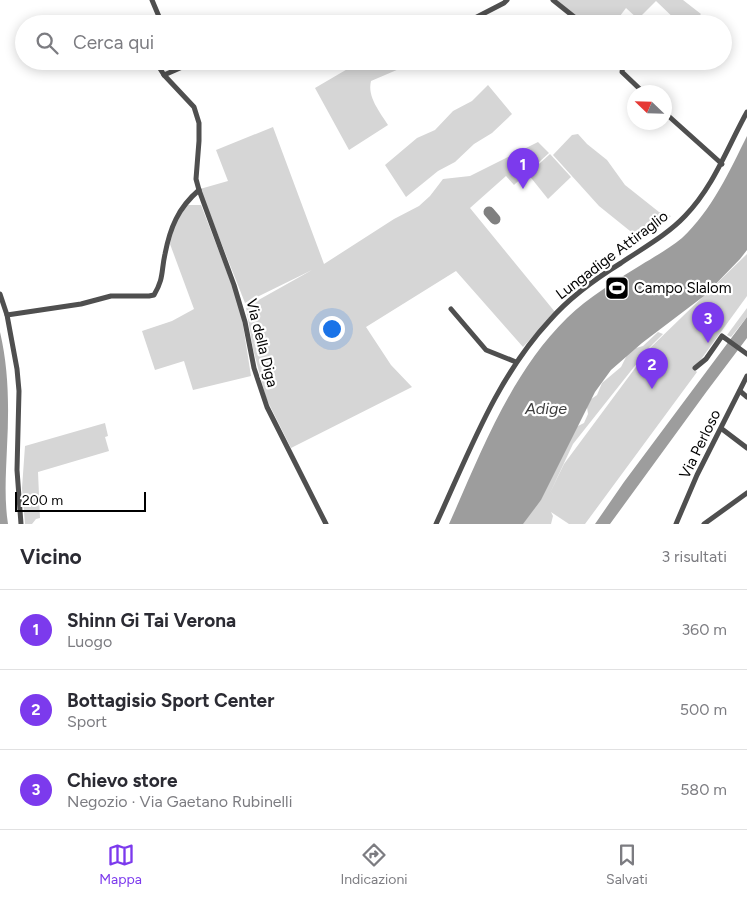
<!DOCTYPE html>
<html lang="it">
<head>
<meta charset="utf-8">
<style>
  :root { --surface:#fff; --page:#f7f7f7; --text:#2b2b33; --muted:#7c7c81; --line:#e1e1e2; --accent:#7c3aed }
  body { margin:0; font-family:Figtree,sans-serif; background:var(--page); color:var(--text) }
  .compass { position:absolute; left:627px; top:85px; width:45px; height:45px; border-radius:50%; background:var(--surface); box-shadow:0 2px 12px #0003; rotate:293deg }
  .scale { position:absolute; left:15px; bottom:12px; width:131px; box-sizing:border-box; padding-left:5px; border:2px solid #000; border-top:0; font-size:14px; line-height:18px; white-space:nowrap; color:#000; -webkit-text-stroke:4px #fff; paint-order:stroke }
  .you { position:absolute; left:331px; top:328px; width:18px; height:18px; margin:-12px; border:4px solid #fff; border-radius:50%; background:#1a73e8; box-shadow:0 0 0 8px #1a73e833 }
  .badge { display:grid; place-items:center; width:32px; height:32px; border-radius:50%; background:var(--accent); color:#fff; font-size:16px; font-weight:700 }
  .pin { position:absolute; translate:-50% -41px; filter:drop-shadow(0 1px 2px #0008) }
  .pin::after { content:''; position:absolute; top:26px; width:18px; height:15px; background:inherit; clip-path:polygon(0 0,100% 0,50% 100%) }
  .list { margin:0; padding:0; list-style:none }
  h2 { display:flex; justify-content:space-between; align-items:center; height:65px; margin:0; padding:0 20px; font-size:21px }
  h2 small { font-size:16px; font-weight:400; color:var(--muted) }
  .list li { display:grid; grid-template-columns:32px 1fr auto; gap:15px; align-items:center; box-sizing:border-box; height:80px; padding:0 20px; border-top:1px solid var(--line) }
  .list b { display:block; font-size:19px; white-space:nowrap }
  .list p { margin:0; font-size:16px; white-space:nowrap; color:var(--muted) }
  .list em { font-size:16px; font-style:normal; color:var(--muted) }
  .icon { flex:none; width:28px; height:28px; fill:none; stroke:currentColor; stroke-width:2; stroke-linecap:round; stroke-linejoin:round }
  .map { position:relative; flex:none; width:747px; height:524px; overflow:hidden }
  .search { position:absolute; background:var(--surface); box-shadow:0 2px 12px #0003; left:15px; right:15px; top:15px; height:55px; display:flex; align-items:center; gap:12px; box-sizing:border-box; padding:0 18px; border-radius:28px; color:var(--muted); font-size:19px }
  .sheet { height:305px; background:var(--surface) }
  nav { display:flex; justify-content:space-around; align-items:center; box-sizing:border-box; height:70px; border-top:1px solid var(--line); background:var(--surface); font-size:14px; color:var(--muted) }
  nav a { display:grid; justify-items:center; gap:2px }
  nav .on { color:var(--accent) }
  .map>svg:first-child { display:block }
  .green { fill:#d6d6d6 }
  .water { fill:#9d9d9d }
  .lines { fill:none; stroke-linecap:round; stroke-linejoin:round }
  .taxiway { stroke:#808080; stroke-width:11 }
  .minor { stroke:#4f4f4f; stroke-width:5 }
  .labels { text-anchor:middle; stroke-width:4.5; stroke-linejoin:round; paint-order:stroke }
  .street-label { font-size:15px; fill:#000; stroke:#fff }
  .poi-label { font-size:15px; fill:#000; stroke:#fff; text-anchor:start }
  .water-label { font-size:16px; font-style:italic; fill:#3e3e3e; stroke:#fff }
</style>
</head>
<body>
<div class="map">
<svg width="747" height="524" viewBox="0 0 747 524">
  <rect width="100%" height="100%" fill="#fff"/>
  <g class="green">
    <polygon points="557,0 683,0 701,14 692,24 680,24 656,1 638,19 626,8 614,24 585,24"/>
    <path d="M355 61H404L406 66 371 81C367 97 380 112 388 125L349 150 315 88 356 64Z"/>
    <polygon points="488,85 512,114 492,133 474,144 455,162 438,171 406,197 385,165 417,138 435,130 453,111 472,101"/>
    <polygon points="273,127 324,264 394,219 419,206 430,196 443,179 470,176 538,142 549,153 514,185 506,176 470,208 555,312 523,347 456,271 366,327 391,365 412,387 291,448 266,398 253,349 246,307 312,270 245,303 200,189 228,181 216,150"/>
    <polygon points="578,134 587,144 607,160 625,185 659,212 671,216 655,231 640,239 599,206 553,155 572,135"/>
    <polygon points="550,154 571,177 548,199 528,174"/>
    <polygon points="188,205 201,205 240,306 251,376 193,390 184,361 155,370 142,331 172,321 194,309 170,244 175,223"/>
    <polygon points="747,254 747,296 694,369 697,372 585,524 569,524 551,512 553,516 551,524 522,524 534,505 540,501 572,429 584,423 588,414 587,407 590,400 597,395 602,383 621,367 627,355 636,348 643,346 658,332 663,334 649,348 573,444 549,495 564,464 650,348"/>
    <polygon points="747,308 747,317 731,337 727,335"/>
    <polygon points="105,423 108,436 105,437 109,451 38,472 40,518 36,519 32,524 25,524 22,488 25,446"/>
  </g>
  <g class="water">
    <path d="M747 136V250L740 259 704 296 642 343 611 370 595 392 541 500 523 524H449C481 453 510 374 567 318 589 297 615 281 641 265 654 257 670 248 682 238 712 210 729 172 747 136Z"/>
    <polygon points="747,317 747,338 707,391 610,524 595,524 624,482"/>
    <path d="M0 332C9 370 9 409 7 447 6 473 4 498 8 524H0Z"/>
  </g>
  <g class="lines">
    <polyline class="taxiway" points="489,212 495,219"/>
    <g class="minor">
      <polyline points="152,0 160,19 160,24"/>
      <polyline points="553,0 583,24"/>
      <polyline points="280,24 283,24"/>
      <polyline points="458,24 471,20 504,3 507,0"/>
      <polyline points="157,61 159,67 164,75 194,107 199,123 199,141 196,179 199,190 234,285 245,322 254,368 267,407 326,524"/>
      <polyline points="620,61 623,65 622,72 643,92"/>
      <polyline points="164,75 196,61"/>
      <polyline points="664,112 722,164"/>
      <polyline points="0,294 7,315 17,369 19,391 17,470 21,524"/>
      <polyline points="451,309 486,350 516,362"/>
      <path d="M7 315 81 304 111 296H149L154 295C164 278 161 272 165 254 170 228 178 208 199 190"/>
      <polyline points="695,368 706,359 722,336 747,354"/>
      <polyline points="740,391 747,397"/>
      <polyline points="722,429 747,448"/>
      <path d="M436 524C469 453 496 378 550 320 570 297 595 279 621 263 643 248 667 235 685 216 714 186 727 148 747 112"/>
      <polyline points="676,524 697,475 747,376"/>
      <polyline points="704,524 747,493"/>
    </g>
  </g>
  <defs>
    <g id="stadium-square" transform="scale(1.25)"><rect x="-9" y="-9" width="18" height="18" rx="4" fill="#000" stroke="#fff"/><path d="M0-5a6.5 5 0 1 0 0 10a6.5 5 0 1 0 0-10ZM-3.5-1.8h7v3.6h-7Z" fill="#fff"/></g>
  </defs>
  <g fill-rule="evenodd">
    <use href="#stadium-square" x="617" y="288"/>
  </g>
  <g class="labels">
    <g class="street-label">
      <text transform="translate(612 255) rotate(-37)" y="5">Lungadige Attiraglio</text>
      <text transform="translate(262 343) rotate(76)" y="5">Via della Diga</text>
      <text transform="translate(700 444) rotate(-64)" y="5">Via Perloso</text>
    </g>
    <g class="poi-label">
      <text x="634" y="293">Campo Slalom</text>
    </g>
    <g class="water-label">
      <text x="546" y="414">Adige</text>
    </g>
  </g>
</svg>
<svg class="compass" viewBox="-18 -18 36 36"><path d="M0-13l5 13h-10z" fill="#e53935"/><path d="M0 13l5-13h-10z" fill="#7c7c81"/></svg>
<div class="scale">200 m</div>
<div class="you"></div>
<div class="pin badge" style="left:523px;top:189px">1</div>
<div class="pin badge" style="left:652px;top:389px">2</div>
<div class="pin badge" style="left:708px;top:343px">3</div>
<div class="search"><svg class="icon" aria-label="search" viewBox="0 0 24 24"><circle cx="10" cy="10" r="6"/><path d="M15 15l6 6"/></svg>Cerca qui</div>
</div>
<section class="sheet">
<h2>Vicino<small>3 risultati</small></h2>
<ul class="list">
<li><span class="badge">1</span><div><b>Shinn Gi Tai Verona</b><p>Luogo</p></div><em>360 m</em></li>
<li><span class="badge">2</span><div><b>Bottagisio Sport Center</b><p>Sport</p></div><em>500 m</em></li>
<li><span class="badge">3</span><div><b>Chievo store</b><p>Negozio · Via Gaetano Rubinelli</p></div><em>580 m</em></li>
</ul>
</section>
<nav>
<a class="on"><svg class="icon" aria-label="map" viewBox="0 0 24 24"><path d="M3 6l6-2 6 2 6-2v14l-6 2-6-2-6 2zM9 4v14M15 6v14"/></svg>Mappa</a>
<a><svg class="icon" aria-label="directions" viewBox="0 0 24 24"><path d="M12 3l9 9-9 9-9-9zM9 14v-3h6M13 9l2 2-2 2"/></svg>Indicazioni</a>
<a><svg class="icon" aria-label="saved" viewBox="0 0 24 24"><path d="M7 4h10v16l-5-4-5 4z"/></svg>Salvati</a>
</nav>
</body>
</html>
